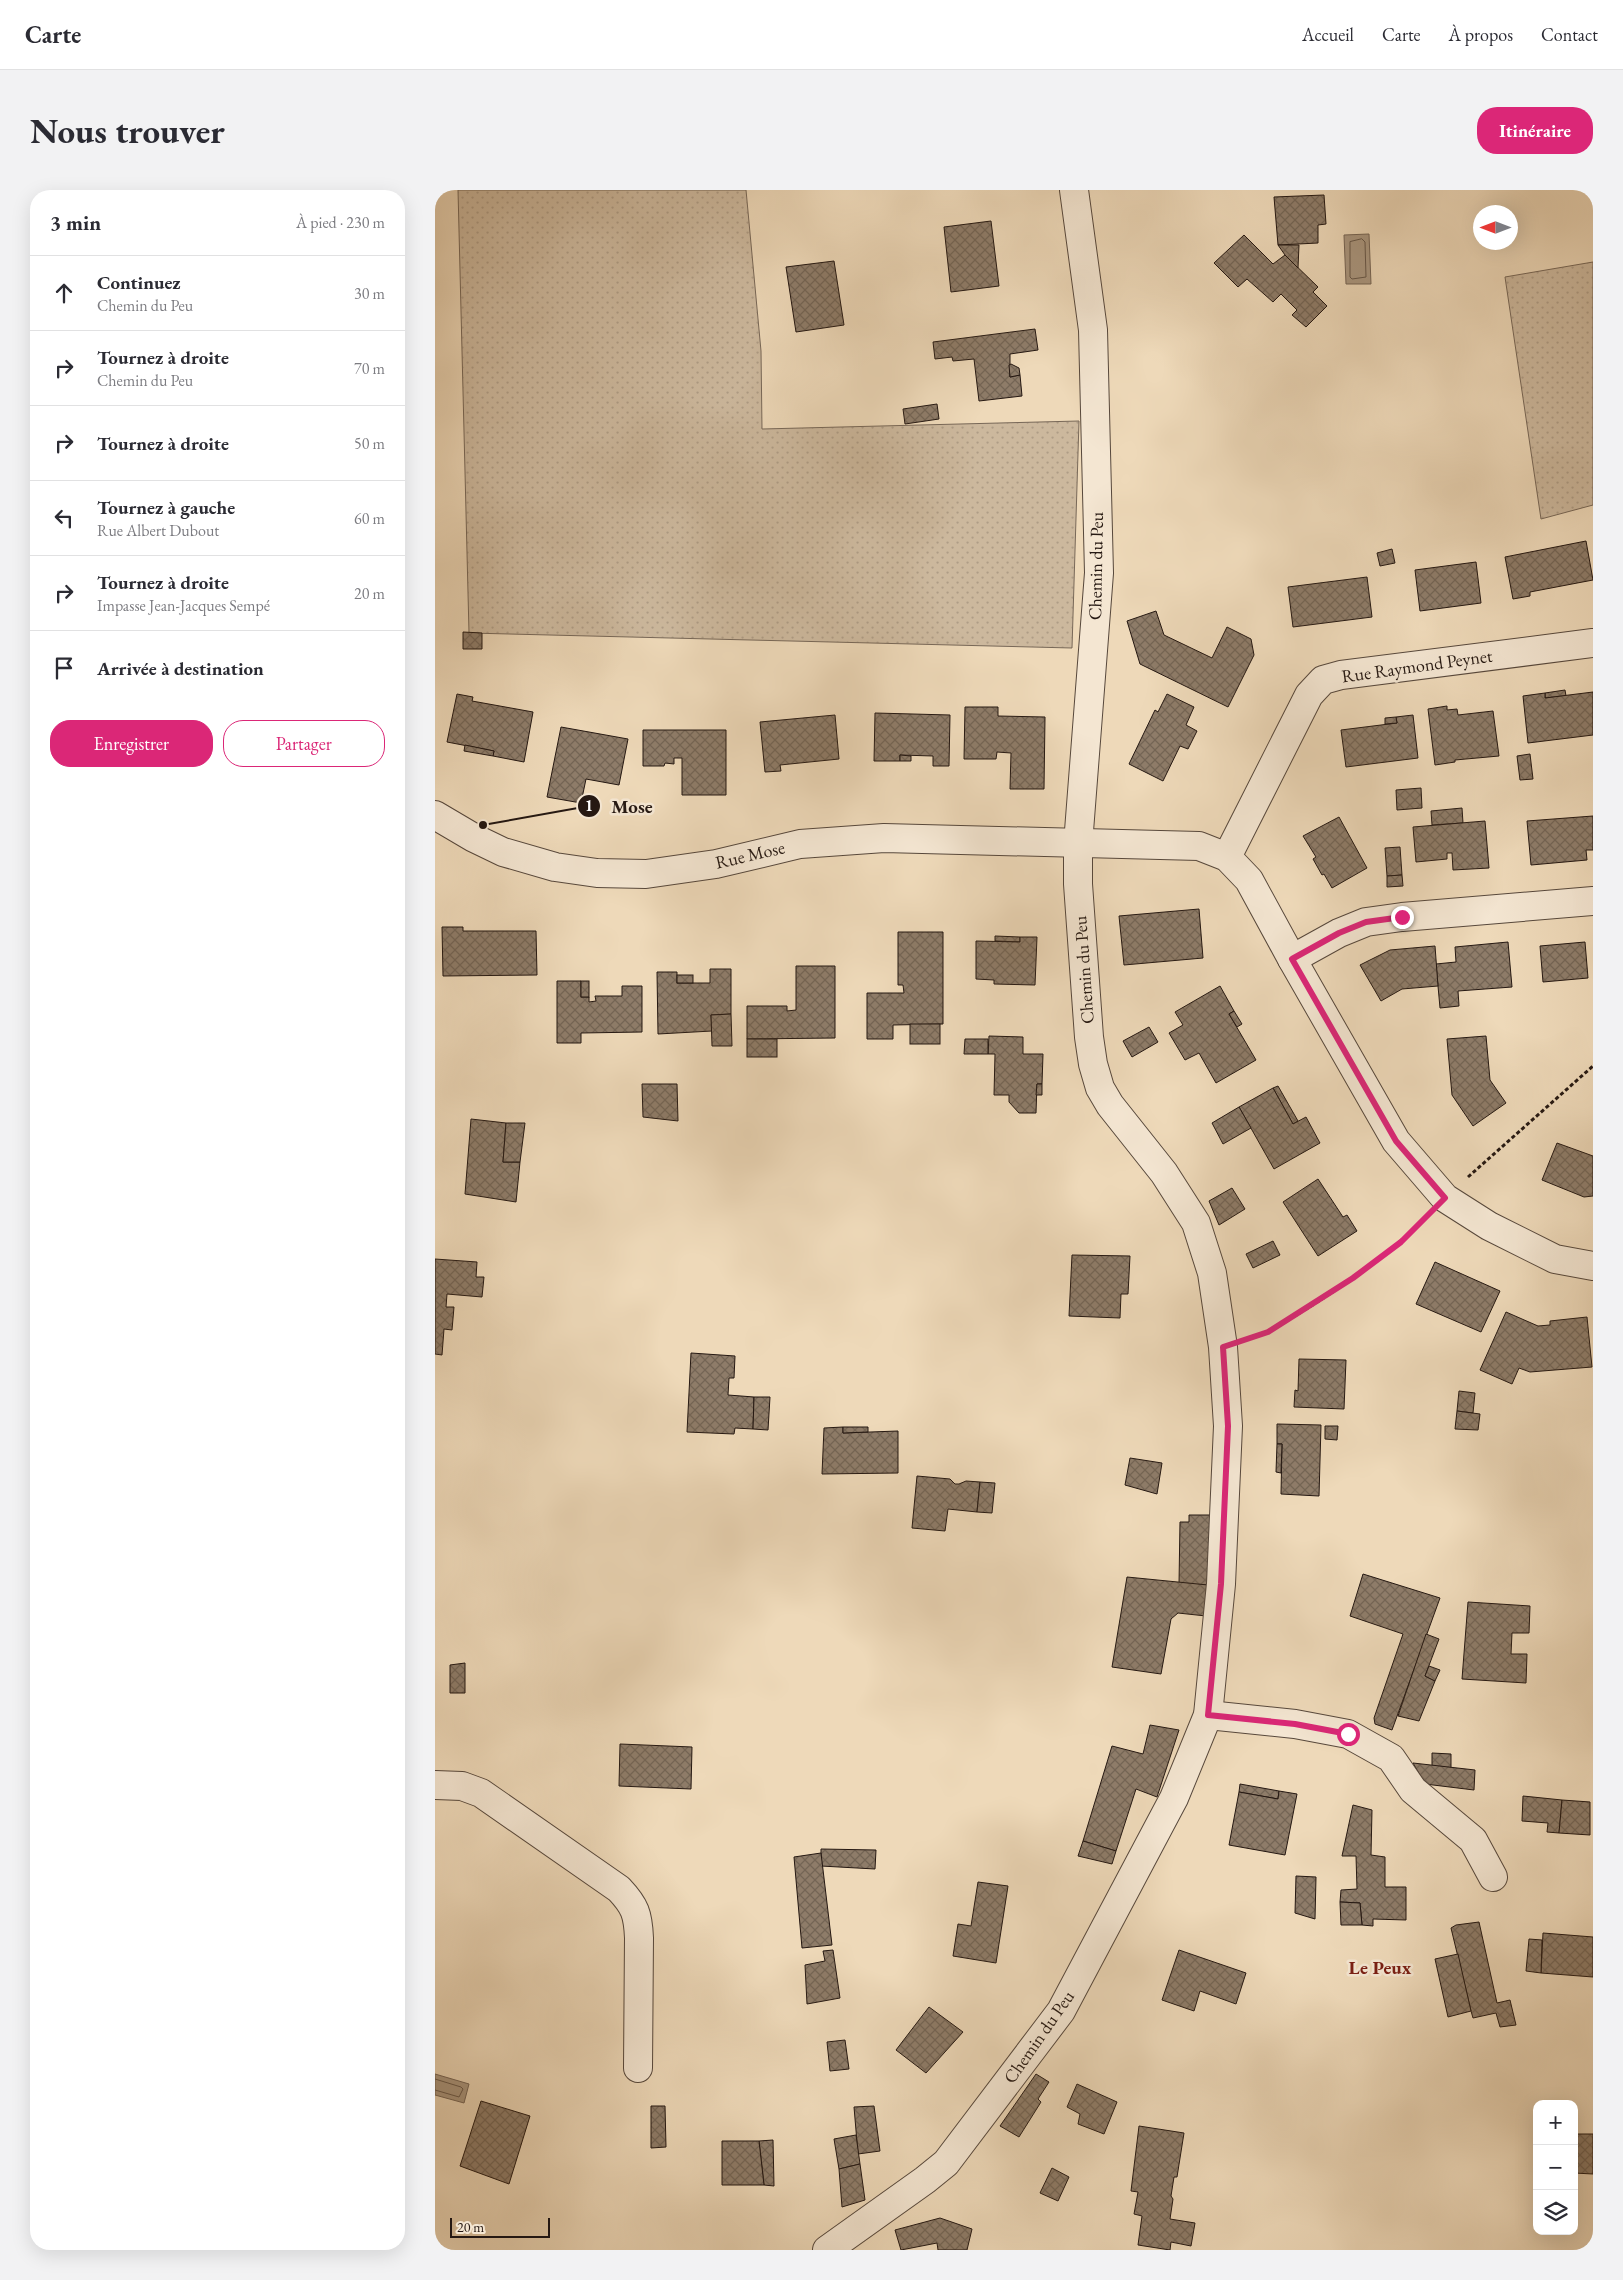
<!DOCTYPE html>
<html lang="fr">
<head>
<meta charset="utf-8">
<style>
  :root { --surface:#fff; --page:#f2f2f3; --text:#2b2b33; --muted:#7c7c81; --line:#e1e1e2; --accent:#db2777 }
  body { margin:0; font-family:"EB Garamond",serif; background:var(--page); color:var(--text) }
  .controls { position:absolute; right:15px; bottom:15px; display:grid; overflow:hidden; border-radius:10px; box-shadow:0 5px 20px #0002 }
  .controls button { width:45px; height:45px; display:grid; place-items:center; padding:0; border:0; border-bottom:1px solid var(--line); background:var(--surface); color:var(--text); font:25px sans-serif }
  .compass { position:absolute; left:1038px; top:15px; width:45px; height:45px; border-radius:50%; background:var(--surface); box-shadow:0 5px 20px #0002; rotate:270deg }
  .scale { position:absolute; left:15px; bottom:12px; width:100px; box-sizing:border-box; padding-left:5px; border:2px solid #251812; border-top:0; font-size:14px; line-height:18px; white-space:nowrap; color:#251812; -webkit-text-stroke:4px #f4e6d2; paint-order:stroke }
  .stop { position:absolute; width:15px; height:15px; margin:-11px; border:4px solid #db2777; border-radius:50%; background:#fff }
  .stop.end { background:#db2777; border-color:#fff; box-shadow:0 1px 5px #0008 }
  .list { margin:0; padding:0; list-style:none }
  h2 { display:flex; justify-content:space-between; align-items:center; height:65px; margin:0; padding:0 20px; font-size:21px }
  h2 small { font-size:16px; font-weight:400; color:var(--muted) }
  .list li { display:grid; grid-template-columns:32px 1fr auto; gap:15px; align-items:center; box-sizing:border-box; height:75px; padding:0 20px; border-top:1px solid var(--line) }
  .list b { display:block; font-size:19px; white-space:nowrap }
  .list p { margin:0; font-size:16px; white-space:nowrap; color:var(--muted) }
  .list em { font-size:16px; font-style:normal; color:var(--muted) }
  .actions { display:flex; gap:10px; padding:15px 20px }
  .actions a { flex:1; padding:11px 0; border:1px solid var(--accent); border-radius:20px; text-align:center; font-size:18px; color:var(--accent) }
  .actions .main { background:var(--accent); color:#fff }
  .icon { flex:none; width:28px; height:28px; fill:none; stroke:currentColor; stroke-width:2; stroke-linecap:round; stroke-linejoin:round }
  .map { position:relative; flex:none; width:1158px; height:2060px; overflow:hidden; border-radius:20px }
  header { display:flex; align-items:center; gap:30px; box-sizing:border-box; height:70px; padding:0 25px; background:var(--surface); border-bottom:1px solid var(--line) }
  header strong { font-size:24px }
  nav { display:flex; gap:28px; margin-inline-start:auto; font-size:18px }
  .intro { display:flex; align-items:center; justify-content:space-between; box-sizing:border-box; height:120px; padding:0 30px }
  h1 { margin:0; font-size:35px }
  .button { padding:12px 22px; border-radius:20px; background:var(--accent); color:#fff; font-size:18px; font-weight:700 }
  main { display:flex; gap:30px; padding:0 30px }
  aside { flex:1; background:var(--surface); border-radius:20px; box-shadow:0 5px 20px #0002 }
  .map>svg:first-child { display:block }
  .grass { fill:url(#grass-dots); stroke:#786858 }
  .water { fill:#aa9780; stroke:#756454 }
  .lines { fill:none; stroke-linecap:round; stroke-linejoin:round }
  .shore { stroke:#685849; stroke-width:1 }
  .building { fill:url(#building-cross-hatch); stroke:#251812 }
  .minor-casing { stroke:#57483c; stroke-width:30 }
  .path { stroke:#251812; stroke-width:3; stroke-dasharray:4 2.5; stroke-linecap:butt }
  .minor { stroke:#f4e6d2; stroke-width:28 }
  .route { stroke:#db2777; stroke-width:6 }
  .labels { text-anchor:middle; stroke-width:5; stroke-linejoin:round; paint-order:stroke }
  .street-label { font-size:18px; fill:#251812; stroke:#f4e6d2 }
  .neighbourhood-label { font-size:19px; font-weight:bold; fill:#7a1f14; stroke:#f4e6d2 }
  .leader { fill:none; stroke:#251812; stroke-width:2 }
  .callout-dot { fill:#251812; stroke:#f4e6d2; stroke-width:2 }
  .mark-label { font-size:15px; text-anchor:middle; font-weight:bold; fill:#fff }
  .callout-label { font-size:19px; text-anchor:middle; font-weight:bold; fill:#251812; stroke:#f4e6d2; stroke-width:5; stroke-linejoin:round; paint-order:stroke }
</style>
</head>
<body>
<header>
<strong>Carte</strong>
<nav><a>Accueil</a><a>Carte</a><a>À propos</a><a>Contact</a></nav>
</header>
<div class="intro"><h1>Nous trouver</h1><a class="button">Itinéraire</a></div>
<main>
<aside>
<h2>3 min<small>À pied · 230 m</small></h2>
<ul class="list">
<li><svg class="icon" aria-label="ahead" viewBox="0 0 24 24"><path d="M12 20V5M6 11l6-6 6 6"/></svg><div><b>Continuez</b><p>Chemin du Peu</p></div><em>30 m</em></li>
<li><svg class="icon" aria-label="right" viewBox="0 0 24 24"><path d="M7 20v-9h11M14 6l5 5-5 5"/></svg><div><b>Tournez à droite</b><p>Chemin du Peu</p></div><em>70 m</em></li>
<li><svg class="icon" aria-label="right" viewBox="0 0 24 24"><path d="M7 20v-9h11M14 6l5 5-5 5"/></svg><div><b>Tournez à droite</b></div><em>50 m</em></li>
<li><svg class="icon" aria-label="left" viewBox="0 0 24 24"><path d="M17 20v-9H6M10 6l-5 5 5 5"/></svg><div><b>Tournez à gauche</b><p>Rue Albert Dubout</p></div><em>60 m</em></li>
<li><svg class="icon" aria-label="right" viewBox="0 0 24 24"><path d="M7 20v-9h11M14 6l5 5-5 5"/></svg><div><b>Tournez à droite</b><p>Impasse Jean-Jacques Sempé</p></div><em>20 m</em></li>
<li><svg class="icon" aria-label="arrive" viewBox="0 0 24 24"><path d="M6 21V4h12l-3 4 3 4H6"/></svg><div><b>Arrivée à destination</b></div></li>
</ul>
<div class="actions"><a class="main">Enregistrer</a><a>Partager</a></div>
</aside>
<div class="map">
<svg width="1158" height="2060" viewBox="0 0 1158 2060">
  <defs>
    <pattern id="grass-dots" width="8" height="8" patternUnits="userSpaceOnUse" patternTransform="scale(1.25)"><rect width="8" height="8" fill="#ccb89d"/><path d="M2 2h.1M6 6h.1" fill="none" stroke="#af9d86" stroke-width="1.8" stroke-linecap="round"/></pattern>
    <pattern id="building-cross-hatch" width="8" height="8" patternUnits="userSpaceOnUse" patternTransform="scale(1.25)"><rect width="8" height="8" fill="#8e7c69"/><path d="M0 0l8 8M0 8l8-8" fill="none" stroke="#746555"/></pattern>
  </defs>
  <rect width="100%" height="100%" fill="#eed9b9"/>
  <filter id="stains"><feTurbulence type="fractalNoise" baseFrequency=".004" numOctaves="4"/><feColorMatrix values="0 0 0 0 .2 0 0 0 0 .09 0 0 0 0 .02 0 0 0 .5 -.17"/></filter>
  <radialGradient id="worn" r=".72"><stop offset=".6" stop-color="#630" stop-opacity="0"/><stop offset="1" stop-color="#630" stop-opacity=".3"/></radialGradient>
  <g class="grass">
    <polygon points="23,0 311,0 326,161 327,239 644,231 637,458 34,443"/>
    <polygon points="1158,72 1158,315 1106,329 1070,87"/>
  </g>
  <g class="water">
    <polygon points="934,44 936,94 911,94 909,45"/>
    <polygon points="0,1884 34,1894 29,1913 0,1905"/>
  </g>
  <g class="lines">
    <g class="shore">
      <polygon points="927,49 930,52 931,87 917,89 915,87 915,52"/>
      <polyline points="0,1889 26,1897 28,1899 24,1907 0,1900"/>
    </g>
  </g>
  <g class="building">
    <polygon points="889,5 891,34 883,35 883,53 843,55 839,7"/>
    <polygon points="556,31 564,96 516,102 509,37"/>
    <polygon points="809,45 838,74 850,65 883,97 878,102 892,116 871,137 857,125 862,120 846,104 838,112 812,89 803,97 779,73"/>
    <polygon points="843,55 864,55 863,78 850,65"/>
    <polygon points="399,71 409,135 361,142 351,77"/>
    <polygon points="600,139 603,160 575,164 575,187 585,185 587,206 544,211 539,169 518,171 517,167 500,169 498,152"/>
    <polygon points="576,174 584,178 585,185 575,187 574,175"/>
    <polygon points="502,214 504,229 470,234 468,219"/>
    <polygon points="1151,351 1158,390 1095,402 1095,406 1078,409 1070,367"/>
    <polygon points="957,359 960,373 945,376 942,363"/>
    <polygon points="1041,372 1046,413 985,421 980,380"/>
    <polygon points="932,387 937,427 858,437 853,397"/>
    <polygon points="721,421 729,445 777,468 792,437 816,449 819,465 793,517 705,474 692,431"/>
    <polygon points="28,442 47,443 47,459 28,459"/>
    <polygon points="1130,500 1131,506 1110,508 1110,503"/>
    <polygon points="1158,502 1158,545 1093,553 1088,506 1110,503 1110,508"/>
    <polygon points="22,504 38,507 37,511 98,522 89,572 58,566 59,561 12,552"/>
    <polygon points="732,504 759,517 751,535 762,541 753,559 745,556 728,591 694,574 720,520 723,522"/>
    <polygon points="1012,516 1012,520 1022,519 1023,525 1058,521 1064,566 1020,570 1020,572 1000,575 993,519"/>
    <polygon points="530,517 563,517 563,526 610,527 609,599 575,599 576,563 562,562 561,569 529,569"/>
    <polygon points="440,523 515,525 514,576 498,576 498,566 465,565 465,571 439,571"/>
    <polygon points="400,525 404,569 345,575 346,581 330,582 325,532"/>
    <polygon points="978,525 983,568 911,577 906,540 962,533 961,527"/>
    <polygon points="961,527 962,533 950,534 950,528"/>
    <polygon points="126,537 193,549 184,595 151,589 146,613 112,607"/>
    <polygon points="208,540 291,540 291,605 247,605 247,568 239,568 239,574 230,573 229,576 208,576"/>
    <polygon points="30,555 59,561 58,566 29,561"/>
    <polygon points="1095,564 1098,589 1085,590 1082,566"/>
    <polygon points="465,565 476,566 476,571 465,571"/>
    <polygon points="986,598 987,618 962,620 961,600"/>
    <polygon points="1027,618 1028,633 997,635 996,621"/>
    <polygon points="1158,626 1158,660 1151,660 1152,670 1096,675 1092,631"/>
    <polygon points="904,627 932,678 897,698 889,684 887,685 878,669 881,667 868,646"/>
    <polygon points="1050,631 1054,678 1018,680 1017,663 1012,663 1012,669 981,672 978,637"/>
    <polygon points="965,657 967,685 952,686 950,658"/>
    <polygon points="967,685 968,696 952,697 952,686"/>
    <polygon points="764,719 768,768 689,775 684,726"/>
    <polygon points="7,737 28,737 28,741 101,741 102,785 8,786"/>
    <polygon points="463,742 508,742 508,834 458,835 458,849 432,849 432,803 469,803 468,795 463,795"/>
    <polygon points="560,746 585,747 585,752 560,751"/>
    <polygon points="585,747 602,747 600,795 559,794 559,790 541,789 541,751 585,752"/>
    <polygon points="1073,752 1077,797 1023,801 1024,816 1005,818 1001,774 1021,772 1020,757"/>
    <polygon points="1150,752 1153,788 1108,792 1105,756"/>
    <polygon points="1000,756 1003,796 967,799 946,811 925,775 955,760"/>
    <polygon points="361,776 400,776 400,848 312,849 312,816 352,816 352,821 361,820"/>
    <polygon points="275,779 296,779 296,824 276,825 277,841 223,844 222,782 242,782 242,793 275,793"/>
    <rect x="242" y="785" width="16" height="8"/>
    <polygon points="122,791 146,791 146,807 154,807 154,812 161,811 160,806 187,806 187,796 207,796 207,842 146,843 146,853 122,853"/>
    <rect x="146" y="791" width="8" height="16"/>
    <polygon points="785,796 799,821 794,824 821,870 781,893 764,863 750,870 734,843 748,835 740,822"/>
    <polygon points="799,821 807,834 802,837 794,824"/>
    <polygon points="296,824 297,856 277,856 276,825"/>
    <rect x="475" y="834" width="30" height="20"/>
    <polygon points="714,837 723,852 697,867 688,851"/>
    <polygon points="554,846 588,847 588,864 608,864 607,894 602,894 601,923 584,923 574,912 574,905 559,905 560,864 553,864"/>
    <polygon points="1051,846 1055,890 1071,913 1038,936 1017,905 1012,849"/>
    <rect x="312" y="849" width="30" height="18"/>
    <polygon points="530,849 553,849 553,864 529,864"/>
    <polygon points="207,894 242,894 243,931 208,927"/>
    <polygon points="602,894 607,894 607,905 601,905"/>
    <polygon points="843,896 863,931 858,934 838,898"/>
    <polygon points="838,898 858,934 871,927 885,953 839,979 804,917"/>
    <polygon points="804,917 816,938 788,954 777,933"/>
    <polygon points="36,929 71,933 68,972 85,972 81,1012 30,1004"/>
    <polygon points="71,933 90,933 85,972 68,972"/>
    <polygon points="1122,953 1158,966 1158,1006 1149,1007 1107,990"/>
    <polygon points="883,989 908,1027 912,1025 922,1041 883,1066 848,1012"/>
    <polygon points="797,998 810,1019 784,1035 774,1011"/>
    <polygon points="838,1051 845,1065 818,1078 811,1064"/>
    <polygon points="637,1065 695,1066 693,1104 686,1104 685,1128 634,1126"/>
    <polygon points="0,1069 42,1072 41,1087 49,1087 47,1107 12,1104 11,1117 19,1117 17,1140 9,1139 7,1165 0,1164"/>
    <polygon points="1000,1072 1065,1101 1046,1142 981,1114"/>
    <polygon points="1071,1122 1103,1136 1115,1135 1115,1131 1152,1127 1157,1177 1095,1182 1084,1178 1077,1194 1045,1180"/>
    <polygon points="256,1163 300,1166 299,1188 294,1188 293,1205 319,1207 318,1239 300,1238 299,1244 252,1242"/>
    <polygon points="864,1169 911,1170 909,1219 859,1217 860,1200 863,1201"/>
    <polygon points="1024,1201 1040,1203 1038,1223 1022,1221"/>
    <polygon points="319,1207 335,1207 333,1240 318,1239"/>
    <polygon points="1022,1221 1045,1224 1043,1240 1020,1239"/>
    <polygon points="842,1234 886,1235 884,1306 846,1304 847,1254 842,1254"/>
    <polygon points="890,1236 903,1236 902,1250 890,1249"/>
    <polygon points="408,1237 408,1243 463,1241 463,1283 387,1284 389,1238"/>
    <polygon points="408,1237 433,1237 433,1242 408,1243"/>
    <polygon points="842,1254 847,1254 846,1283 841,1282"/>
    <polygon points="695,1268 727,1273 722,1304 690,1295"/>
    <polygon points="482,1286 515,1289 520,1294 524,1294 531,1291 545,1292 542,1322 513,1319 510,1341 477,1338"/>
    <polygon points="545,1292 560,1293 557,1323 542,1322"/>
    <polygon points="754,1325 776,1325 773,1395 744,1394 745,1332 754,1332"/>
    <polygon points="928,1384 1005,1408 957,1540 940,1534 939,1528 968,1444 915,1426"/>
    <polygon points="692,1387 773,1395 771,1426 743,1423 736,1429 726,1484 677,1477"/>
    <polygon points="1033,1412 1095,1416 1094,1443 1077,1443 1076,1464 1092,1464 1091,1493 1027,1489"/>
    <polygon points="991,1444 1004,1449 990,1486 1000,1491 984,1531 963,1526"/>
    <polygon points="30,1473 30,1503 15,1503 15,1475"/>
    <polygon points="994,1476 1005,1480 1000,1491 990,1486"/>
    <polygon points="715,1535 744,1540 722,1607 701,1599 681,1661 648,1651 677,1556 708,1564"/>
    <polygon points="185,1554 257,1557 256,1599 184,1596"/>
    <polygon points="997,1563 1016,1564 1016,1578 997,1576"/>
    <polygon points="978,1573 1040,1580 1039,1600 990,1594"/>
    <polygon points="805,1594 844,1601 843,1609 804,1602"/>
    <polygon points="844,1601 862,1604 850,1665 794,1655 804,1602 843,1609"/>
    <polygon points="1088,1606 1127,1610 1124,1643 1112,1642 1113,1633 1087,1631"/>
    <polygon points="1127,1610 1155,1612 1155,1645 1124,1643"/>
    <polygon points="918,1615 937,1620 936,1665 950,1667 950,1697 971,1697 971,1730 938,1729 938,1736 927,1735 925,1713 905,1712 906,1700 922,1699 921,1666 907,1666"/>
    <polygon points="648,1651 681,1661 677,1674 643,1666"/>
    <polygon points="386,1659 441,1660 440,1679 386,1676"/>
    <polygon points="386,1663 397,1755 367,1758 359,1667"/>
    <polygon points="861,1686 881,1687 880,1729 860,1723"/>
    <polygon points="543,1692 573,1696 561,1773 518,1766 523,1734 536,1736"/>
    <polygon points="905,1712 925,1713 927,1735 906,1735"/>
    <polygon points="1044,1732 1062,1813 1075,1810 1081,1835 1065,1837 1061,1823 1038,1828 1036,1821 1016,1738 1021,1735"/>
    <polygon points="1108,1743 1158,1747 1158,1787 1106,1783"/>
    <polygon points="1094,1749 1107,1750 1106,1783 1091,1781"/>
    <polygon points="398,1760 405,1808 372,1814 370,1775 390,1771 388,1761"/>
    <polygon points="744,1760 811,1783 801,1814 765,1801 759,1821 727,1810"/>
    <polygon points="1023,1764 1036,1821 1013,1827 1000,1769"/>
    <polygon points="494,1817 528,1842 491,1883 461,1860"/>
    <polygon points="410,1850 414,1879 395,1881 392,1852"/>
    <polygon points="601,1884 614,1892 603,1909 606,1912 584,1947 565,1936"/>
    <polygon points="642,1894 682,1912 669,1944 643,1934 645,1924 632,1917"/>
    <polygon points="46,1911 95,1926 74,1994 25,1976"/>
    <polygon points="216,1916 230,1916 231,1957 216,1958"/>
    <polygon points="439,1916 445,1961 423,1964 419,1917"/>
    <polygon points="704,1936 749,1943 742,1987 739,1987 736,2006 738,2009 735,2029 760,2033 756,2056 736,2052 735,2060 703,2055 707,2026 699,2024 703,2002 696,2001"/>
    <polygon points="1139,1944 1158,1944 1158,1984 1139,1983"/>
    <polygon points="421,1945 425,1974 404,1979 399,1949"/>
    <polygon points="338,1950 339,1996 329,1995 324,1951"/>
    <polygon points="287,1951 324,1951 329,1995 287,1995"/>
    <polygon points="425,1974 430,2010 407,2017 404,1979"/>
    <polygon points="617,1978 634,1987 623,2011 605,2003"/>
    <polygon points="505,2028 537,2039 532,2060 503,2060 502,2053 466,2060 460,2040"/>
  </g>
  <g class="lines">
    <g class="minor-casing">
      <g id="minor">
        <polyline points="0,625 39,648 68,662 120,677 162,683 211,684 281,674 365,654 449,648 764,656 792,667 814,690 857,769 961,951 1010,1008 1054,1036 1120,1069 1158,1076"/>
        <polyline points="792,667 874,505 888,490 906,485 1158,453"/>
        <polyline points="857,769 904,743 931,732 967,727 1158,711"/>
        <polyline points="773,1525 860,1534 913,1544 956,1568 978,1600 1038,1650 1058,1687"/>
        <path d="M0 1595 27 1596 46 1603 184 1699C200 1716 203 1724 204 1748L203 1878"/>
        <polyline points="392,2060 490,1990 511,1973 626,1821 739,1608 773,1525 786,1394 793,1236 788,1157 777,1083 761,1033 729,983 675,915 665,898 658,874 654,847 643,694 643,654 664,383 658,140 639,0"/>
      </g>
    </g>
    <g class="path">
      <polyline points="1033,987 1158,876"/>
      <path d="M818 1147 833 1142C889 1109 943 1075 989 1029"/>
    </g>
    <use href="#minor" class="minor"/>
  </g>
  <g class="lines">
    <polyline class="route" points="913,1544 860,1534 773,1525 786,1394 793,1236 788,1157 833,1142 918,1088 966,1052 1010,1008 961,951 857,769 904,743 931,732 967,727"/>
  </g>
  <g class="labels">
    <g class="street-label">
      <text transform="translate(661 376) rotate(-89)" y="6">Chemin du Peu</text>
      <text transform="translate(982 476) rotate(-8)" y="6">Rue Raymond Peynet</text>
      <text transform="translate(315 665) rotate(-13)" y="6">Rue Mose</text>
      <text transform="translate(649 780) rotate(-94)" y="6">Chemin du Peu</text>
      <text transform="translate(604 1847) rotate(-55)" y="6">Chemin du Peu</text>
    </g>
    <g class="neighbourhood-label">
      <text x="945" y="1784">Le Peux</text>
    </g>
  </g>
  <path class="leader" d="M48 635L154 616"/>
  <g class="callout-dot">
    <circle cx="48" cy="635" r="5"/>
    <circle cx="154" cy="616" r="12"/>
  </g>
  <g class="mark-label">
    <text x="154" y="621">1</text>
  </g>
  <g class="callout-label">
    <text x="197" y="623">Mose</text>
  </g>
  <rect width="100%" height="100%" filter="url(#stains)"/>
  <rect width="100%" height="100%" fill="url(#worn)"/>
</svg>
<div class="controls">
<button>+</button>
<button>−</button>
<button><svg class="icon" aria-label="layers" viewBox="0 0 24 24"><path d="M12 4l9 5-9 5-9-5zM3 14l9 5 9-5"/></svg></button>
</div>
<svg class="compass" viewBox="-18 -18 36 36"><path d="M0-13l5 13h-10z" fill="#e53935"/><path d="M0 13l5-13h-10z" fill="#7c7c81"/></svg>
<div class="scale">20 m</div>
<div class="stop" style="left:913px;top:1544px"></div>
<div class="stop end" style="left:967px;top:727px"></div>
</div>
</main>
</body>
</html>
